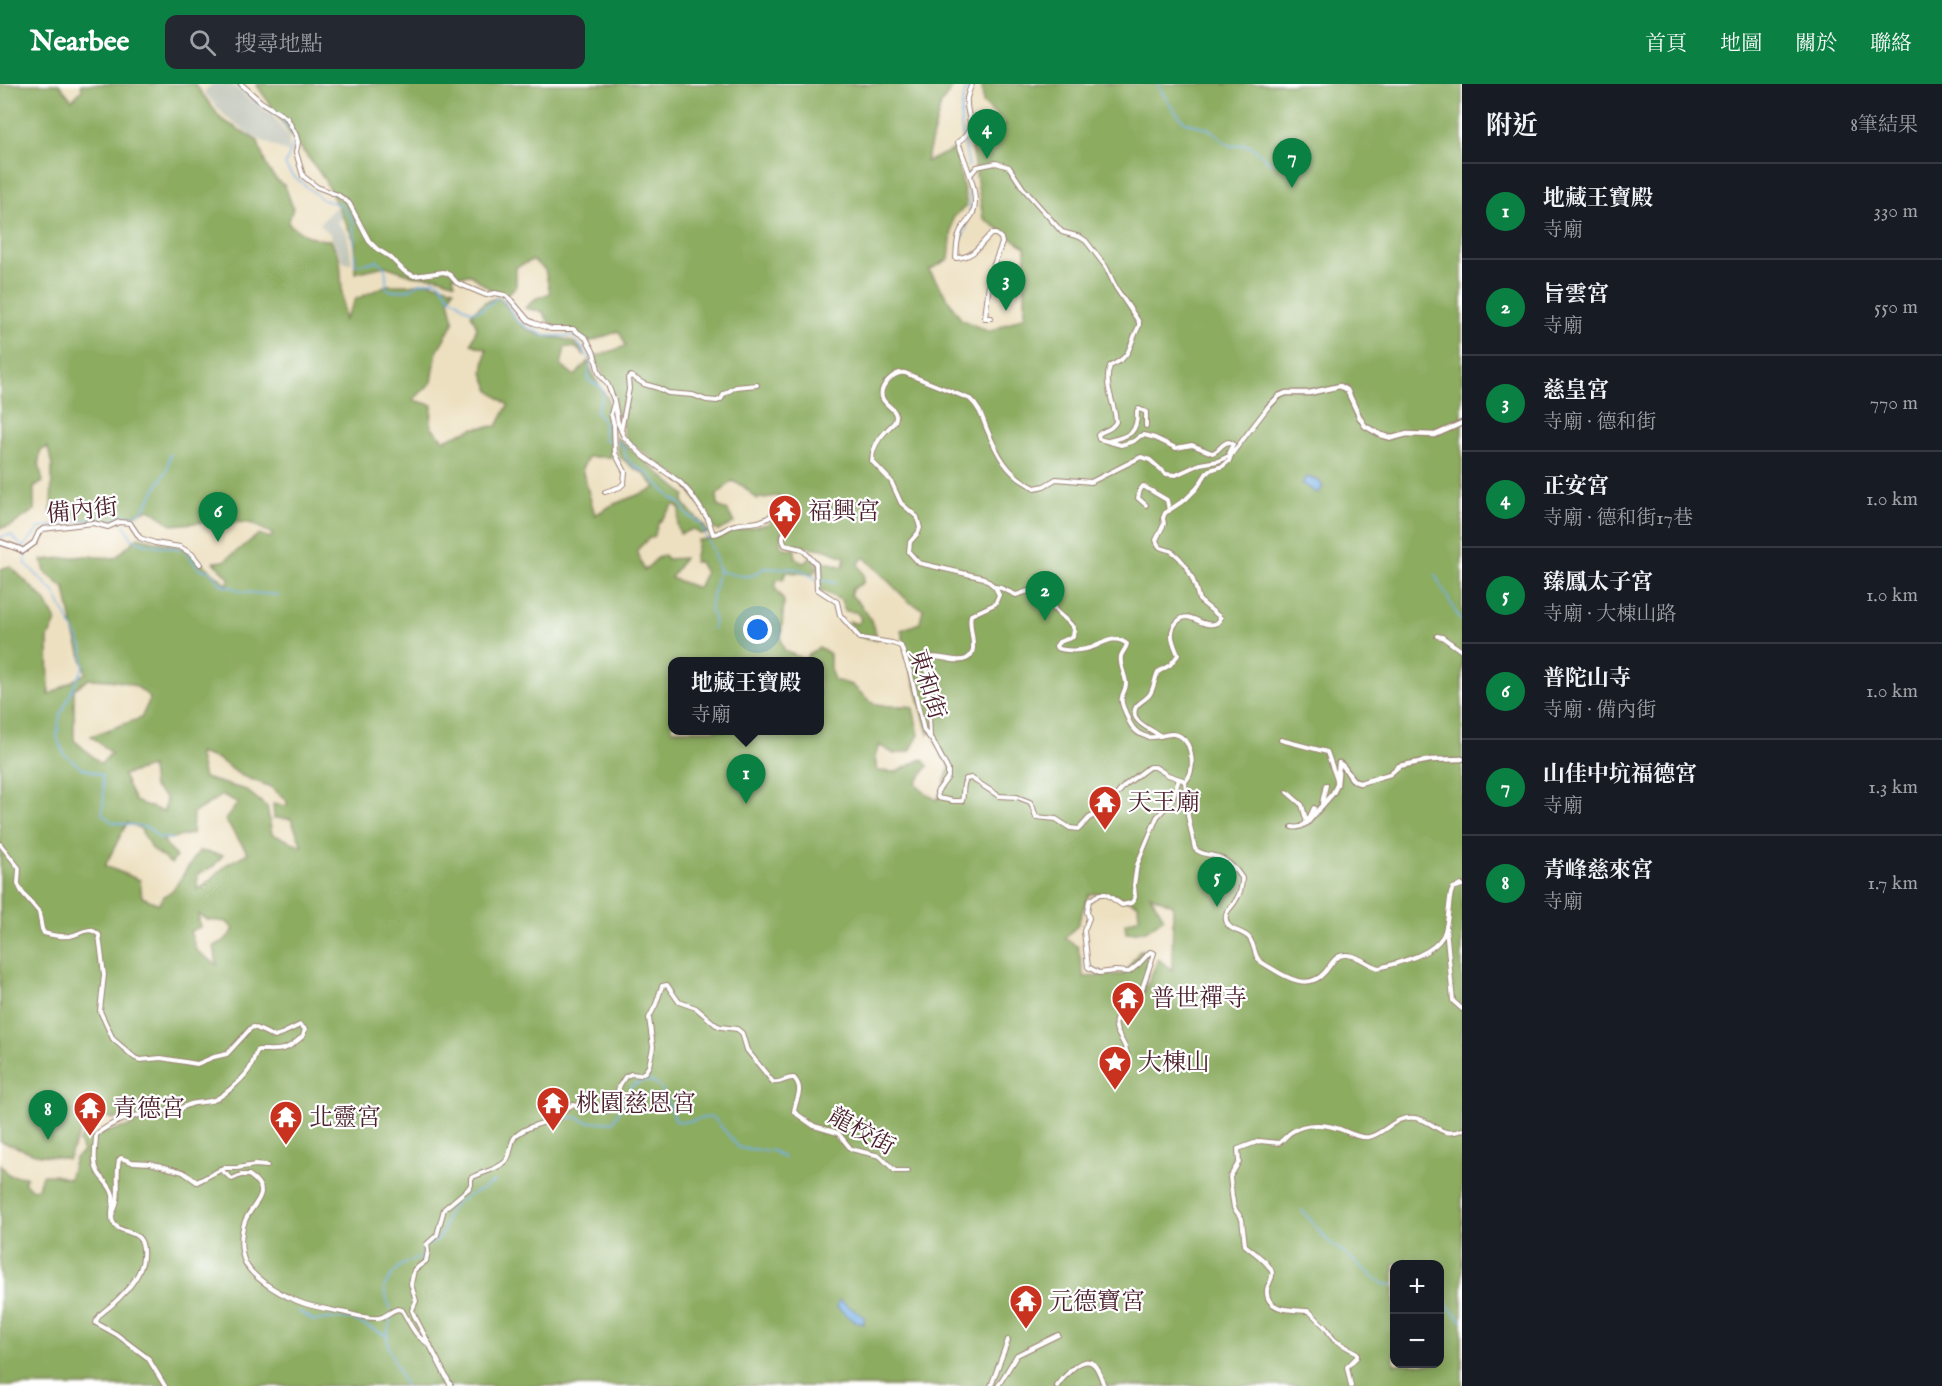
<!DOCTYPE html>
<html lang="zh-TW">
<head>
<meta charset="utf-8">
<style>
  :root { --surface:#171b24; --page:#242831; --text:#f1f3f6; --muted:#9ea1a6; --line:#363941; --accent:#0b8043 }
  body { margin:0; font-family:"IM FELL English","Noto Serif TC",serif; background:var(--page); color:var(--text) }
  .controls { position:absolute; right:18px; bottom:18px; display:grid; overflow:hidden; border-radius:12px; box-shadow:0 3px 15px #0003 }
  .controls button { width:54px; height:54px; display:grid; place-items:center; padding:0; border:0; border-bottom:2px solid var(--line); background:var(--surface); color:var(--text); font:30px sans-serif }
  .you { position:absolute; left:758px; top:546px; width:21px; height:21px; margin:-15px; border:4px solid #fff; border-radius:50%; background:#1a73e8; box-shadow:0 0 0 9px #1a73e833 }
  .badge { display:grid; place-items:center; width:39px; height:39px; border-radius:50%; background:var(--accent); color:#fff; font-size:20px; font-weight:700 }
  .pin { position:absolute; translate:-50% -50px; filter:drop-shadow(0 2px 3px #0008) }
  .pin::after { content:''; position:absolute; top:32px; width:21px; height:18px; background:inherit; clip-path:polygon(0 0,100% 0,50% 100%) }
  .popup { position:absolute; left:668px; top:573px; width:156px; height:78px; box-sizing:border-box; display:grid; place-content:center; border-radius:12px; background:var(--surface); filter:drop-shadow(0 2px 4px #0005); font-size:20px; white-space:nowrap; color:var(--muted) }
  .popup b { font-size:22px; color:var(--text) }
  .popup::after { content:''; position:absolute; left:50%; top:100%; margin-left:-12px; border:12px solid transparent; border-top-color:var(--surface) }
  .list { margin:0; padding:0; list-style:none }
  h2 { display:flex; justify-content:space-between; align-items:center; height:78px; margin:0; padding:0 24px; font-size:26px }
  h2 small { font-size:20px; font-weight:400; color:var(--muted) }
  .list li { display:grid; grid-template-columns:39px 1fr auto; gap:18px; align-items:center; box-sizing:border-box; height:96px; padding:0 24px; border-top:2px solid var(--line) }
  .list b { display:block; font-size:22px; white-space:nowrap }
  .list p { margin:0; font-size:20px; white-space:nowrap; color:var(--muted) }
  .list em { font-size:20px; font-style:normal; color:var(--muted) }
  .icon { flex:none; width:33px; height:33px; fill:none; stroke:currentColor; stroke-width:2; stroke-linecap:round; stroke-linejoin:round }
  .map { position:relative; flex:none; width:1462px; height:1302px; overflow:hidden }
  header { display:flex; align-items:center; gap:36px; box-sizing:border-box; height:84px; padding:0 30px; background:var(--accent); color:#fff }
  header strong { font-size:28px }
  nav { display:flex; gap:33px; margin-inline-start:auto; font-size:21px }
  .search { width:420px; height:54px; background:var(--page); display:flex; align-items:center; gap:15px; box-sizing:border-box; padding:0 21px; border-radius:12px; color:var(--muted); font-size:22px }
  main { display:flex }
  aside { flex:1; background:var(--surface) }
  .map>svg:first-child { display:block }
  .industrial { fill:#c2c6b9 }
  .forest { fill:#8cac60; stroke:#6b6646; stroke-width:1.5; fill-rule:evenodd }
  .water { fill:#73b0e5; stroke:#5e6888; stroke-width:1.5 }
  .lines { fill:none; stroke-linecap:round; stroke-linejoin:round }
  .stream { stroke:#73b0e5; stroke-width:1.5 }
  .minor-casing { stroke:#9c8076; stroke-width:6 }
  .tertiary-casing { stroke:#9c8076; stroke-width:7 }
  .minor { stroke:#fff; stroke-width:4 }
  .tertiary { stroke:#fff; stroke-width:4.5 }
  .labels { text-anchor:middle; stroke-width:4.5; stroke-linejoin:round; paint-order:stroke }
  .street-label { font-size:24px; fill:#4a1f2b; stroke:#fff }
  .poi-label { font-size:24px; fill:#4a1f2b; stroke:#fff; text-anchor:start }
</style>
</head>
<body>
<header>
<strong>Nearbee</strong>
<div class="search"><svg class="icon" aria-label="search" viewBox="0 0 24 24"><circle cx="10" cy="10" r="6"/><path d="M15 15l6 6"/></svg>搜尋地點</div>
<nav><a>首頁</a><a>地圖</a><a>關於</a><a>聯絡</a></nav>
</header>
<main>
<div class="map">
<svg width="1462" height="1302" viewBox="0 0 1462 1302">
  <rect width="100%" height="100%" fill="#fff"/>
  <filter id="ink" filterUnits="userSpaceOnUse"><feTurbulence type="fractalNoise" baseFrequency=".0167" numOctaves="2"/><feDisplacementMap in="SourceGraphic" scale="12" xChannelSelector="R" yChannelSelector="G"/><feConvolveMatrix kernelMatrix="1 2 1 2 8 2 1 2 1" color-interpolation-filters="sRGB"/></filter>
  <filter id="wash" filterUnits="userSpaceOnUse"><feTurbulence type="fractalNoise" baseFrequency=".008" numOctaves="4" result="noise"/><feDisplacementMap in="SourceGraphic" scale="24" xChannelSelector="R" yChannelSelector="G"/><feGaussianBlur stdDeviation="1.35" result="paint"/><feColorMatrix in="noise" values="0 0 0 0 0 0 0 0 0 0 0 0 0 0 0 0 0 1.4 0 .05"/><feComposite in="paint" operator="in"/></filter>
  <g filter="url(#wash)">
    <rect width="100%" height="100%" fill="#ede0c0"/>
    <g class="industrial">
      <polygon points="212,0 231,0 251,18 273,32 289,53 289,69 252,52 223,30 204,8"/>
      <polygon points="335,123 344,131 337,138 347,149 352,179 344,179 330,150 320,140"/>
    </g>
    <path class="forest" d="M0 0H59L72 16 82 6 81 0H195L221 35 258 57C263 75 268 92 285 102L293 124 288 139C303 151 311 156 331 156L340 175 344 236 356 215 387 201H409L429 198 454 205 449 215 454 238 437 267 432 298 413 316 432 321 431 343 444 356 474 344 497 342 508 321 490 307 483 289 486 265 471 260 477 243 471 230 485 218 499 213C508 223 516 239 528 246 551 259 572 246 585 272L576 264 565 263 561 281 575 292 588 277 594 293 608 315 609 343 612 373H588L582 385 595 431 614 420 656 404 643 389 632 383 619 372 616 353 685 411 683 417C689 430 703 436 708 449L700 450 693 445 680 450 677 441 680 425 674 420 658 440 654 453 648 455 637 466 644 487 656 475 664 471 667 475 684 474 671 494 698 504 705 489 699 478H694L698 456 711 455 733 447 768 440 776 429V423L780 424 782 436 780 460 785 464 795 465V473L802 479 808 477 809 474H813L816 485 813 490 786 488 783 496 777 495 775 504 784 517 781 557 785 567 804 575 819 563 830 570V584L834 596 852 601 872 619 888 622H908L913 624 919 651 910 667 894 670 879 661 875 673 877 687 896 688 922 675 928 682 916 699 926 710 937 716C942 710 946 691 950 683L936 658 934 645 928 650 901 546 920 539 923 525 909 518 864 473 858 480 864 491 863 499 852 505 851 511C864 523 875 538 877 556L859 552 849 541V537L858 540 861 534 856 528 845 527 841 516 820 506 817 475 843 483 845 473 823 465 799 462 785 458 783 451 787 439 784 416 777 412 757 415 743 402 732 397 717 411 718 422 728 427 734 439 718 447 712 444 706 429 683 397 626 356 621 337 616 329 609 302 594 273 626 262 619 247 586 259 577 249 553 245 543 228 525 224 535 215 550 209 545 186 533 176 516 183V202L507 211 492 207 471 191 453 192 455 199 438 193 415 192 385 182 355 189V158L323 93 291 51 256 0H955L941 20 926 78 955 65 967 121 953 134 949 175 929 186 961 235 989 248 1025 232V163L983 134 970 53 1006 41 983 19 982 0H1462V1302H0V1080L9 1091 27 1093 24 1098 31 1105 38 1104 42 1091H54L69 1095 75 1074 83 1068 79 1058 85 1049 89 1056 99 1050 134 1041 131 1035H112L86 1024 81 1047 68 1075 35 1070 0 1057V485L10 482 45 516 56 537 48 554 49 611 86 589 74 548 65 505 45 488 42 476 86 472 115 474 138 453 184 464 228 501 229 494 214 478 224 477 259 450 270 454 273 450 250 439 215 437 173 441 149 425 119 437 91 438 51 429 52 382 48 363 40 367 39 379 43 398 34 403V426L11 442 0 444ZM672 578H819V646H672ZM89 595C112 596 136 595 150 615L141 634 91 652 111 669 101 680 74 656V605ZM198 669 218 675 240 691 271 703 287 717V722L273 720 274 734 291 735 302 762 272 750 267 723 246 706 204 694ZM151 683 153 703 166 714 164 728 135 717 123 691ZM223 711 238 719 225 736 248 769 227 780 207 799 197 805 198 790 213 783 223 771 199 767 173 806 164 812 159 820 142 813 140 796 105 782 127 739 140 744 151 764 171 780 176 773 163 756 192 750 193 729ZM1108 809 1138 820 1139 834 1125 839 1126 849 1146 847 1164 834 1150 811 1173 821 1172 886 1158 875 1144 909 1148 866H1140L1124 890 1084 893 1078 863 1065 854 1077 842 1089 810ZM198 830 208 836 227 838 234 846 224 857 214 862 217 881 196 866 190 847 200 843ZM1394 1180H1440V1280H1394Z"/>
    <g class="water">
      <polygon points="1307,393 1319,397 1323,403 1317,409 1302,399"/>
      <polygon points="839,1216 864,1233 864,1240 854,1237 837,1223"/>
    </g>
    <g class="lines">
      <g class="stream">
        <path d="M235 0 256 19 279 31 294 51V59L285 81 291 90 323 116 341 121 353 136 355 181 378 177C387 183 387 192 386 203L391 207 408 206 420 199 436 196 441 200 451 214C461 217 459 221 467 225 478 232 490 219 498 213L504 216 517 237 545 252H573L591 276 588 296 601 303 603 311 596 327 604 339V356L612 357"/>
        <path d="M968 0C962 13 959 35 962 49 963 60 969 72 968 83"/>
        <path d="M1158 0C1161 8 1179 35 1186 38 1194 42 1205 41 1212 47 1226 57 1225 66 1244 60L1253 64 1272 80"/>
        <path d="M968 88C966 103 972 116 970 130"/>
        <polyline points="961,157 968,140"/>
        <polyline points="617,358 620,359 624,364 626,374 634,382 646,388 670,413 681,420 687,431 700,439 713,467 719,487 711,518 710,526 714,533 713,545"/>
        <polyline points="112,437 123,431 135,432 144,425 167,386 170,370"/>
        <polyline points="124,440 132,455 147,460 181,465"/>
        <polyline points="0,453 11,451 23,463 26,480 54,508 82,563 84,582 60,631 57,653 64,670 80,683 102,691 104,715 102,730 112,738 149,744 159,754 172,755"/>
        <polyline points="23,463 40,444 94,435 113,439"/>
        <polyline points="185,467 199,485 210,487 222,501 234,504 242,508 279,511"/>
        <path d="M720 487C736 491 750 498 763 484 776 486 790 481 803 487 807 489 811 492 816 495"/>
        <polyline points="1435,491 1456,529 1462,537"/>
        <polyline points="820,496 836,499"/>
        <path d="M566 1034 576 1033 588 1038H613L632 1002 642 997H651L662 1005 676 1037C690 1041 700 1031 714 1034L739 1064 773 1067 784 1074"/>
        <polyline points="1302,1126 1327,1156 1383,1200 1394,1201"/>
        <path d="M429 1161C451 1151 440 1135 453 1122 464 1111 483 1107 495 1097"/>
        <polyline points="1440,1218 1446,1220 1462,1237"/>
        <path d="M391 1225 387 1216 384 1203C396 1184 400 1178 422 1174L423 1164 425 1163"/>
        <polyline points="298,1227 314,1237 327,1235 352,1235 387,1252"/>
        <polyline points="392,1230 387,1252 389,1265 405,1302"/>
      </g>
    </g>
  </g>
  <g filter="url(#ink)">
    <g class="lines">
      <g class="minor-casing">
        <g id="minor">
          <path d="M241 0 261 18 287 34 296 51 298 58 296 68 303 92 317 103 338 111 349 119 369 157 377 165 390 173 404 187 414 192 444 188 450 191 457 199 486 211 495 209 505 211 510 215 528 236 534 239 551 245H573L586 254 594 269 599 289 608 301 614 316 618 339 624 353 643 372 681 399 691 410 708 435 713 450C722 450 726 443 735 441 748 438 761 441 772 431L775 418 778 417 782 418C784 425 786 435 786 442 785 451 780 453 785 461L802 465 816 480 817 505 837 518 840 531 860 554 892 559 901 562 911 591 924 647 933 657 948 686V693L937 708 938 714 953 717H962C964 710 962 701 966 695L971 694 999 712 1017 713 1030 718 1032 721 1036 733 1056 735 1070 744 1079 745 1089 734 1104 726 1125 701 1149 683H1155L1168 691 1183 696 1185 698"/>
          <path d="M972 0C970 4 968 10 967 14 965 34 980 43 958 58 964 76 979 107 974 126 972 134 965 139 961 146 956 155 957 165 956 174 975 173 978 162 991 150H996L1001 154 1002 159 990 191 985 234H991"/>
          <path d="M970 91 977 83 986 81 996 79 1009 83 1023 104 1062 148 1080 153 1086 157 1106 183 1116 204 1139 238V242C1128 262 1133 272 1110 282 1103 302 1115 318 1116 338 1110 348 1104 345 1098 351L1099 355 1121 361 1134 357 1140 352 1144 351 1155 354 1176 364 1192 361 1212 369C1220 367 1221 359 1229 358L1233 360 1229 368 1231 371"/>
          <polyline points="621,347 629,305 628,294 631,292 644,300 658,304 668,309 693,311 706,316 717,317 721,315 724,310 736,303 757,301"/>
          <path d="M1108 357C1128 352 1138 351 1137 327L1139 325 1146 328V342"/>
          <polyline points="605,408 620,403 624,399 625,388 615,369 614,341 611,330 614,319"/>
          <polyline points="1146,421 1138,414 1140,406 1143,402 1167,416 1169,427"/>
          <polyline points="34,459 39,448 43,445 93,439 108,443 119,438 130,439 140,454 155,459 180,463 192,470 200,480"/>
          <path d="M995 503 1001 504 1016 511C1023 509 1033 504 1039 507 1048 510 1051 523 1058 529 1064 535 1070 537 1074 545L1073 553 1059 558 1056 562 1057 564C1065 567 1078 567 1086 565 1100 563 1112 548 1127 560 1126 565 1122 568 1121 572 1119 582 1126 591 1126 600 1126 605 1123 608 1122 613 1121 617 1123 623 1125 627 1129 639 1134 650 1148 653 1158 655 1171 646 1180 652 1193 660 1196 687 1185 698"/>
          <polyline points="1437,552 1442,553 1462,567"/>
          <path d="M1161 652C1152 646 1128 637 1136 623 1139 618 1147 615 1150 610 1154 604 1155 594 1158 588L1170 581 1178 571C1174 560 1167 549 1177 538 1190 524 1201 546 1217 539L1221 534 1199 516C1195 499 1189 481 1174 469 1166 462 1160 469 1156 456L1164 440 1163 434 1165 429 1186 415 1197 404 1206 390 1210 386 1223 382 1229 377 1231 371 1268 323"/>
          <path d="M930 653 927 582 929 574C941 570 954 580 966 575 981 568 967 544 971 531L995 520 999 511 995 503 984 494 919 479 909 468 910 458 918 449 920 444 917 433 901 419 891 397 872 377C872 366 878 355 886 347 888 344 894 340 895 337 900 325 884 322 882 313 879 302 894 287 905 289L970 315C979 323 982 332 986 343 997 370 1007 391 1035 404L1044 402 1056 395 1091 398 1141 373 1150 376 1166 390 1176 391 1200 380 1218 377 1231 371"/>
          <polyline points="1281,656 1327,668 1337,696"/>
          <path d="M1185 698 1188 732 1195 765C1201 770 1206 770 1214 772 1225 774 1236 784 1242 794 1242 801 1240 810 1236 816 1233 823 1224 827 1226 836 1228 848 1244 846 1250 855 1254 861 1254 867 1257 873 1259 878 1266 881 1271 884 1287 894 1309 907 1325 888 1331 881 1335 871 1345 871 1357 870 1367 881 1379 884 1399 878 1431 872 1443 852 1449 840 1448 822 1451 809L1453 804 1462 801"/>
          <polyline points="1287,708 1302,721 1307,739"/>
          <polyline points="1323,721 1322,719 1326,701"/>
          <path d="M1292 743C1306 746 1309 734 1314 724"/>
          <path d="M0 760 19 784 18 800 22 808 39 828 42 845 44 849C51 851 63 853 70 852 82 850 88 841 99 851L104 891 100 927 113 955 135 974 140 976 161 974 197 980 214 973 227 970 251 944 254 943 275 953 300 941 305 945 303 952C284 969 281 966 258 966 254 971 254 976 251 982 247 992 224 1012 214 1016 208 1018 201 1018 195 1019 188 1020 181 1025 173 1026 148 1028 115 1033 96 1051 96 1062 92 1077 98 1088 102 1096 111 1101 113 1111 114 1118 110 1133 113 1138 120 1153 146 1141 143 1173 142 1190 126 1208 114 1219 107 1226 97 1230 96 1239L116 1250 148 1274 165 1302"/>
          <polyline points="1446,843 1453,917 1462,925"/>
          <path d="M1113 996 1114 990C1145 969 1111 954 1116 936 1118 928 1132 924 1137 917 1141 911 1151 877 1154 869L1150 868 1139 880 1129 888 1115 887 1099 889 1088 883 1084 847 1089 834 1087 828 1089 817 1100 810H1106L1122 821 1131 819 1133 817 1135 813 1134 801 1137 781 1157 733 1172 716 1179 695"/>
          <path d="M220 1085 232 1095 241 1091H249C275 1109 252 1119 245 1137 240 1150 240 1166 245 1178 253 1196 287 1214 305 1220 318 1224 332 1226 346 1229 355 1231 368 1235 378 1234 385 1234 391 1226 398 1225L402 1226C412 1242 412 1250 430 1261"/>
          <path d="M113 1129C122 1111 115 1094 119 1076L121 1074 132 1078 150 1079 183 1088 197 1098 224 1084H237L255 1081 267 1082"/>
          <path d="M451 1302 414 1231 412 1226 416 1217 411 1200 414 1186 426 1177 428 1167 427 1160 437 1151 444 1125 468 1105 471 1101V1094C483 1087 493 1088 505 1078 511 1072 510 1063 513 1056 518 1044 547 1038 559 1034L561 1028 572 1021 606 1027 611 1025 620 1001 625 993 631 990 640 991 645 988 649 982 653 963 649 934 656 920 662 902 667 901 679 918 696 924 716 941 721 943 737 945 742 949 747 966 773 998C781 1000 786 993 794 994 805 1006 795 1015 794 1028L814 1042 838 1049 851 1065 880 1072 895 1087H908"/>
          <polyline points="991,1302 1008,1256"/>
          <polyline points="998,1302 1017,1271 1058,1251"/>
          <path d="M1057 1302C1064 1293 1085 1266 1096 1283 1100 1289 1102 1296 1104 1302"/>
          <path d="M1351 1302 1347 1283 1357 1273V1269L1334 1256 1326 1244 1309 1227C1295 1226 1265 1228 1267 1206 1267 1200 1274 1195 1272 1188 1269 1178 1253 1168 1245 1161L1242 1135 1234 1124 1232 1111 1230 1093 1239 1078 1238 1065 1260 1057 1279 1059C1283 1056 1286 1052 1290 1049 1306 1037 1330 1040 1347 1048 1354 1051 1361 1054 1369 1053 1386 1049 1395 1031 1415 1034 1436 1037 1439 1055 1462 1046"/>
        </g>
      </g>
      <g class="tertiary-casing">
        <g id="tertiary">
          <polyline points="1268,323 1279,312 1286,309 1309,309 1340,302 1347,306 1360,334 1365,342 1381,351 1392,354 1407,350 1435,351 1462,339"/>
          <path d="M0 458C7 461 17 463 23 467L34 459"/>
          <path d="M1307 739 1333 709 1337 701 1339 679C1348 683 1348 697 1360 699L1390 690 1399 682 1430 676 1462 675"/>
        </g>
      </g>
      <use href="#minor" class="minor"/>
      <use href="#tertiary" class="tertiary"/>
    </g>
  </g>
  <defs>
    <g id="temple-pin" transform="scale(1.725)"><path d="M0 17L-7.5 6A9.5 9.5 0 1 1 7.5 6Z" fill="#c8321e" stroke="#fff"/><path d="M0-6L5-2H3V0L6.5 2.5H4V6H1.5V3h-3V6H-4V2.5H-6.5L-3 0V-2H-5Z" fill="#fff"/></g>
    <g id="sight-pin" transform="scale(1.725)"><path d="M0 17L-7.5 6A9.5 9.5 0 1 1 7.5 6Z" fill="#c8321e" stroke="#fff"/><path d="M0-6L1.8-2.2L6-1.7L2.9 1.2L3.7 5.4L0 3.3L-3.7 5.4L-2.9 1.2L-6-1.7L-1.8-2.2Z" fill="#fff"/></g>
  </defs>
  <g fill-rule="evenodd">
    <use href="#temple-pin" x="785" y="427"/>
    <use href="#temple-pin" x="1105" y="718"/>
    <use href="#temple-pin" x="1128" y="914"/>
    <use href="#sight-pin" x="1115" y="978"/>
    <use href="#temple-pin" x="553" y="1019"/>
    <use href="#temple-pin" x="90" y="1024"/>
    <use href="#temple-pin" x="286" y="1033"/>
    <use href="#temple-pin" x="1026" y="1217"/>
  </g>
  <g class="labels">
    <g class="street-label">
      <text transform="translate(82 426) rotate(-6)" y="8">備內街</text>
      <text transform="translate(928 600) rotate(73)" y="8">東和街</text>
      <text transform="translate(862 1047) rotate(29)" y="8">龍校街</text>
    </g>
    <g class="poi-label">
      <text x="808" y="435">福興宮</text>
      <text x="1128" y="726">天王廟</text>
      <text x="1151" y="922">普世禪寺</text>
      <text x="1138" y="986">大棟山</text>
      <text x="576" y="1027">桃園慈恩宮</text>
      <text x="113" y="1032">青德宮</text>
      <text x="309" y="1041">北靈宮</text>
      <text x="1049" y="1225">元德寶宮</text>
    </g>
  </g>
</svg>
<div class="controls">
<button>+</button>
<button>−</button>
</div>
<div class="you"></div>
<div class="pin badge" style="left:746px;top:720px">1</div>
<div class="popup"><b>地藏王寶殿</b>寺廟</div>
<div class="pin badge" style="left:1045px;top:537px">2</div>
<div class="pin badge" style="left:1006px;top:227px">3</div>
<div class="pin badge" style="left:987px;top:75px">4</div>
<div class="pin badge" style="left:1217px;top:823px">5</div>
<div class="pin badge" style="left:218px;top:458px">6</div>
<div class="pin badge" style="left:1292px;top:104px">7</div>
<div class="pin badge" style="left:48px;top:1056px">8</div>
</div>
<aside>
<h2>附近<small>8筆結果</small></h2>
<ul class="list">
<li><span class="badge">1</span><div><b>地藏王寶殿</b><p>寺廟</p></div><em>330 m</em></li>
<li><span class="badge">2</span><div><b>旨雲宮</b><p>寺廟</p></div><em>550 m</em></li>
<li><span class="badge">3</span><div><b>慈皇宮</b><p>寺廟 · 德和街</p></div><em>770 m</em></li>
<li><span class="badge">4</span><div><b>正安宮</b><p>寺廟 · 德和街17巷</p></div><em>1.0 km</em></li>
<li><span class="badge">5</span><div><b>臻鳳太子宮</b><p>寺廟 · 大棟山路</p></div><em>1.0 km</em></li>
<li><span class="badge">6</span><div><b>普陀山寺</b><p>寺廟 · 備內街</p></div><em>1.0 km</em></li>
<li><span class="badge">7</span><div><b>山佳中坑福德宮</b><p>寺廟</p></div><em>1.3 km</em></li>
<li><span class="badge">8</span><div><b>青峰慈來宮</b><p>寺廟</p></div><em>1.7 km</em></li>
</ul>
</aside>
</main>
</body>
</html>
